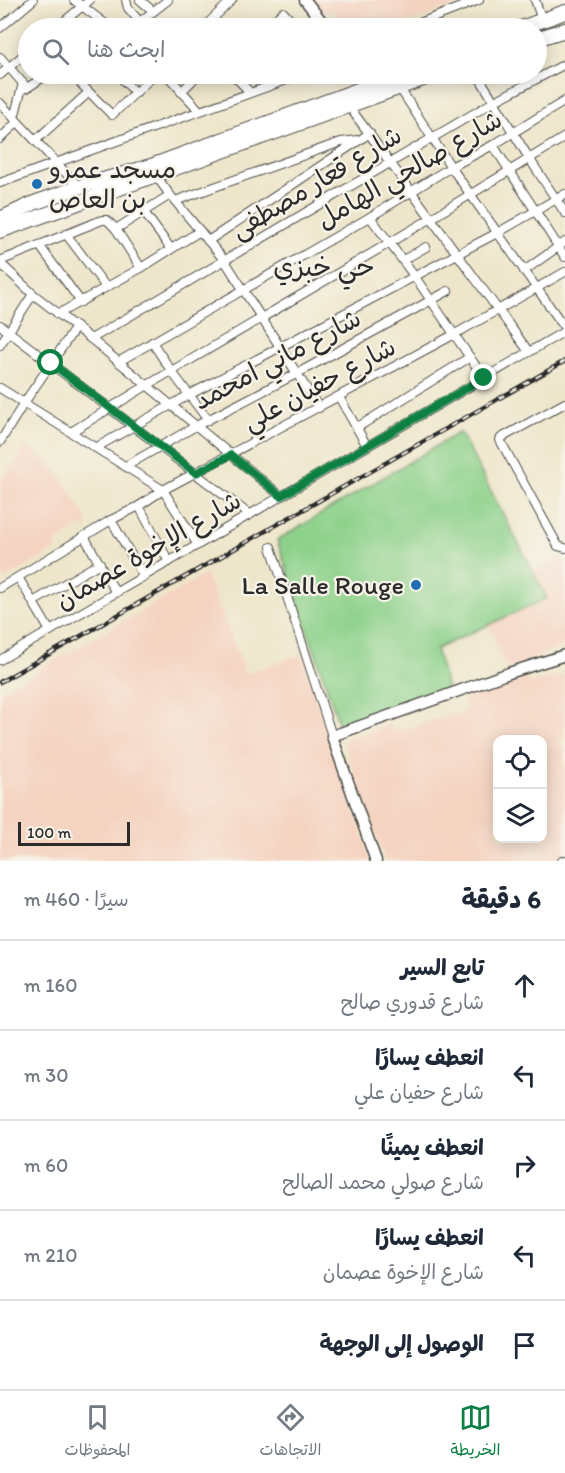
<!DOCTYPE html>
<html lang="ar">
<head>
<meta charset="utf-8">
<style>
  :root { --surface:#fff; --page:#f2f2f3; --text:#1f2937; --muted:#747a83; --line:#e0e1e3; --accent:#0b8043 }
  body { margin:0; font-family:Itim,"Playpen Sans Arabic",sans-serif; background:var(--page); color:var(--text); direction:rtl }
  .controls { position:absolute; right:18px; bottom:18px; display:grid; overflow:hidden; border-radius:12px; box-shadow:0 3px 15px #0003 }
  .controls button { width:54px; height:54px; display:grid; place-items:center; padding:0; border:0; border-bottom:2px solid var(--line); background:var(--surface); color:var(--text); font:30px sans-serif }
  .scale { position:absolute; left:18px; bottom:15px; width:112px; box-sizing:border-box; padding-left:6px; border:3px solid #2b2b2b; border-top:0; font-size:16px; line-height:21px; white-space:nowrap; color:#2b2b2b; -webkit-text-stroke:4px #f7f3e8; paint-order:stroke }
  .stop { position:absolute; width:18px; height:18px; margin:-14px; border:4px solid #0b8043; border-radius:50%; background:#fff }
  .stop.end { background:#0b8043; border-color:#fff; box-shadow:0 2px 6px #0008 }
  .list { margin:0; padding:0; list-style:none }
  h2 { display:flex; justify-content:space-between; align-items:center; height:78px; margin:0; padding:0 24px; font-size:26px }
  h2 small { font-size:20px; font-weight:400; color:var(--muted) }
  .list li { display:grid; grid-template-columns:39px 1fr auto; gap:18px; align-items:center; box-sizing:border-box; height:90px; padding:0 24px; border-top:2px solid var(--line) }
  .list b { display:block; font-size:22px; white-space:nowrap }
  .list p { margin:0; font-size:20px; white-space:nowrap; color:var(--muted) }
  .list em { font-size:20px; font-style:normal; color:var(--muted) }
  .icon { flex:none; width:33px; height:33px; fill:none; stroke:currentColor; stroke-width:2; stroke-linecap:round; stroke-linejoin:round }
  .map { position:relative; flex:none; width:565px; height:861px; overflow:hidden; direction:ltr }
  .search { position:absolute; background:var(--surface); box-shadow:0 3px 15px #0003; left:18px; right:18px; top:18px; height:66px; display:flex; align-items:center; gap:15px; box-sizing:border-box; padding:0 21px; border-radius:33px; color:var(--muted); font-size:22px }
  .sheet { height:528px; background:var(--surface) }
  nav { display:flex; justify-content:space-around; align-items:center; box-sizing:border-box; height:84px; border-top:2px solid var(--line); background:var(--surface); font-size:16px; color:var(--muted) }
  nav a { display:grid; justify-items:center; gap:3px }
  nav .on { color:var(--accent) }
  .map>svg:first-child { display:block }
  .built { fill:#f5d3c1; fill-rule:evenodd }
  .green { fill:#8cd18a; stroke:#5c7e5a; stroke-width:1.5 }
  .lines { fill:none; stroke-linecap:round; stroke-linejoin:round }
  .minor-casing { stroke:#484743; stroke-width:10 }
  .tertiary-casing { stroke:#484743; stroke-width:13 }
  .primary-casing { stroke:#484743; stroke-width:16 }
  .minor { stroke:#fff; stroke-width:8 }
  .tertiary { stroke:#fff; stroke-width:10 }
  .primary { stroke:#fff; stroke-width:14 }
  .rail-casing { stroke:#2b2b2b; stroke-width:4.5 }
  .rail { stroke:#f7f3e8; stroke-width:2; stroke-dasharray:7; stroke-linecap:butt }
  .route { stroke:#0b8043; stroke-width:8 }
  .poi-dot { fill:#1f6fb2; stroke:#f7f3e8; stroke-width:2 }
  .labels { text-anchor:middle; stroke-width:4.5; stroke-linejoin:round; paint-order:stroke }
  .poi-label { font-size:26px; fill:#2b2b2b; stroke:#f7f3e8; text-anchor:start }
  .street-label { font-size:26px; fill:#2b2b2b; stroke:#f7f3e8 }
  .neighbourhood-label { font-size:27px; fill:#2b2b2b; stroke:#f7f3e8 }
</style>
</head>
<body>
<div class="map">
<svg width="565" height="861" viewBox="0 0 565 861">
  <rect width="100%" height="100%" fill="#f7f3e8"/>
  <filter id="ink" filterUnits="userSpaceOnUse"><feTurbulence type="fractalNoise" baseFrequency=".0167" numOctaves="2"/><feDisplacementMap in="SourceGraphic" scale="12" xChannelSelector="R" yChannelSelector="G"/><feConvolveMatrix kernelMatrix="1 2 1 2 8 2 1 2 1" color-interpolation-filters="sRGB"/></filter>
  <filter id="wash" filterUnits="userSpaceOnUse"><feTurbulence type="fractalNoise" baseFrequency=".008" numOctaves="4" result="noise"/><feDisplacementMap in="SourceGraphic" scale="24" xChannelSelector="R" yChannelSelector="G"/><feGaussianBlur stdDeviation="1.35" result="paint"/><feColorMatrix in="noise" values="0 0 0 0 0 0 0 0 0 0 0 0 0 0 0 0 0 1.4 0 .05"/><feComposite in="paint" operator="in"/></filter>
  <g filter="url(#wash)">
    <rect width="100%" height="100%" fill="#eee6cb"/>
    <g class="built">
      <polygon points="312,0 470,0 395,28 347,28 332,11 324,15"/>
      <polygon points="27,446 58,472 89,521 85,524 87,528 83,530 80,526 54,543 57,549 5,579 0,570 0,482"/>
      <polygon points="560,557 565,564 565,645 507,670 489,625 546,598 534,572"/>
      <polygon points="206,574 246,674 301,654 371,861 0,861 0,692"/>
      <path d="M565 674V737L559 740 565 750V854L548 861H385L343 740 389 724 394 732 465 711 463 697 527 676 530 684 547 678ZM498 740H542V838H498Z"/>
    </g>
    <polygon class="green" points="460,432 547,598 436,649 447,688 340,727 277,540"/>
  </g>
  <g filter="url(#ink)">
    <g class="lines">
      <g class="minor-casing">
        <g id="minor">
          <polyline points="74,0 111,28"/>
          <polyline points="126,0 128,8 140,22"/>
          <polyline points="140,0 153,11"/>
          <polyline points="535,0 542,20"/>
          <polyline points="213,19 223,28"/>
          <polyline points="0,28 33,0"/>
          <polyline points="56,28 90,0"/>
          <polyline points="132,28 168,0"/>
          <polyline points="203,28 232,0"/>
          <polyline points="266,28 283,12 298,28"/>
          <polyline points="407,28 479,0"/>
          <polyline points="0,57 27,88 48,74"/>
          <polyline points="71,74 112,115 155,74"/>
          <polyline points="117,74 136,93"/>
          <polyline points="166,74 199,110"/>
          <polyline points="232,74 250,92"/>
          <polyline points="477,74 529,158 565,213"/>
          <polyline points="0,75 28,51"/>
          <polyline points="399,87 451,167 565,328"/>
          <polyline points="181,92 199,74"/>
          <polyline points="0,103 79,187"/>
          <polyline points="348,105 529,352"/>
          <polyline points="14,118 23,83"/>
          <polyline points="0,139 17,122"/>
          <polyline points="36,140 88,93"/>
          <polyline points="493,145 565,257"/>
          <polyline points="154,173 170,195 225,261 319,408"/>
          <polyline points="0,183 303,74"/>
          <polyline points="175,201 341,142 358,140"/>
          <polyline points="144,212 171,249"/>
          <polyline points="370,217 415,277 484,378"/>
          <polyline points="116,229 170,195"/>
          <polyline points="66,234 106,287"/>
          <polyline points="208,241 370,133"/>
          <polyline points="39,245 81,302"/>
          <polyline points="403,260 426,247"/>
          <polyline points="0,261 102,220 107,220 116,229 141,268"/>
          <polyline points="0,263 33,294 91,339 281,496"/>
          <polyline points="524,271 565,242"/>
          <polyline points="58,314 141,268 200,231"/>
          <polyline points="0,325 250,515"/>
          <polyline points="91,339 495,101 565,64"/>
          <polyline points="152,342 172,372 208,420"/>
          <polyline points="0,345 33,294"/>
          <polyline points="118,362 370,217 451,167 493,145 565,101"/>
          <polyline points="0,388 163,490 198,545"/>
          <polyline points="339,397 367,446"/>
          <polyline points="565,403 501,438 500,440 558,546 565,548"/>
          <polyline points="358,427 470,357"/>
          <polyline points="71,432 146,386 430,219 565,137"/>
          <polyline points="0,442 24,403 76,327"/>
          <polyline points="97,447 189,395 499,232 565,194"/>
          <polyline points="126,466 196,426 296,374 448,291"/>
          <polyline points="139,506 169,562"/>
          <polyline points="111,520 144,577"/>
          <polyline points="84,536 116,593"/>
          <polyline points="271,547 332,736"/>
          <polyline points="18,577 50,631"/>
          <polyline points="0,588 111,520 139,506 163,490 455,334 565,272"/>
          <polyline points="33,602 100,563"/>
          <polyline points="0,660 565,331"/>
          <polyline points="562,861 565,860"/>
        </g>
      </g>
      <g class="tertiary-casing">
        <g id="tertiary">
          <polyline points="305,0 327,28"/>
          <polyline points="363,74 374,91"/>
          <polyline points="376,861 332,736 509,673 565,655"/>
        </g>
      </g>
      <g class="primary-casing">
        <g id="primary">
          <polyline points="521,28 565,12"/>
          <polyline points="536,39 565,30"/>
          <polyline points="0,219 34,203 79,187 151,166 401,74"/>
          <polyline points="0,231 437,74"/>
        </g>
      </g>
      <use href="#minor" class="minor"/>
      <use href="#tertiary" class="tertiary"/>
      <use href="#primary" class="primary"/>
      <g class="rail-casing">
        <polyline id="rail" points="0,682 565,361"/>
      </g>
      <use href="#rail" class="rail"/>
    </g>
  </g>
  <g class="lines" filter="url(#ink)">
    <polyline class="route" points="51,363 196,473 231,455 281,496 484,378"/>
  </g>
  <g class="poi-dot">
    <circle cx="37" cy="184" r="6"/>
    <circle cx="416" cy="585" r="6"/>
  </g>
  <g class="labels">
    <g class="poi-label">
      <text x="49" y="178">مسجد عمرو<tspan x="49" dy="30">بن العاص</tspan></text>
      <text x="404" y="594" text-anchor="end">La Salle Rouge</text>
    </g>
    <g class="street-label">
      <text transform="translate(409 169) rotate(-30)" y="9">شارع صالحي الهامل</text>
      <text transform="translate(316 182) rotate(-31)" y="9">شارع قعار مصطفى</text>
      <text transform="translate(277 359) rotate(-28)" y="9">شارع ماني امحمد</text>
      <text transform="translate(319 384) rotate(-28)" y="9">شارع حفيان علي</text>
      <text transform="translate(148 550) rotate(-30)" y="9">شارع الإخوة عصمان</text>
    </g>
    <g class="neighbourhood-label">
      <text x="324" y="276">حي خبزي</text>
    </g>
  </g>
</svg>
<div class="controls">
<button><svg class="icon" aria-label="locate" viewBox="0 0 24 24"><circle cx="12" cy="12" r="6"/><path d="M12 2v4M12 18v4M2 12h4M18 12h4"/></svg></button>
<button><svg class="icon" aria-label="layers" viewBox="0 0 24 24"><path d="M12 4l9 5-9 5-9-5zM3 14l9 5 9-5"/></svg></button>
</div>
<div class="scale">100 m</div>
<div class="stop" style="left:51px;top:363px"></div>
<div class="stop end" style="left:484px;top:378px"></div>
<div class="search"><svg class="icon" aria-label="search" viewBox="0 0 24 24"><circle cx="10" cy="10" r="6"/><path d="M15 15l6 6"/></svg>ابحث هنا</div>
</div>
<section class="sheet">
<h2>6 دقيقة<small>سيرًا · 460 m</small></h2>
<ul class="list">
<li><svg class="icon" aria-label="ahead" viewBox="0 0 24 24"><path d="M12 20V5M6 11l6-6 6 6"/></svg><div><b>تابع السير</b><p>شارع قدوري صالح</p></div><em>160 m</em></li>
<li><svg class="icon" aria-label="left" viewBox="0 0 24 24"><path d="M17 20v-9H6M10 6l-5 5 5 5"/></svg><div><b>انعطف يسارًا</b><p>شارع حفيان علي</p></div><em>30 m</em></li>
<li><svg class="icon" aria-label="right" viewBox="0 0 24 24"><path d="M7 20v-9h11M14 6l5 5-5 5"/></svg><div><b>انعطف يمينًا</b><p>شارع صولي محمد الصالح</p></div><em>60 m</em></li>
<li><svg class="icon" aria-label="left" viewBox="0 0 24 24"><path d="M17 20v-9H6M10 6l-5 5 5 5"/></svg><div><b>انعطف يسارًا</b><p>شارع الإخوة عصمان</p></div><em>210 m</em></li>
<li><svg class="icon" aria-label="arrive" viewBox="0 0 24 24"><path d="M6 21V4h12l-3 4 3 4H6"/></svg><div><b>الوصول إلى الوجهة</b></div></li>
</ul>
</section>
<nav>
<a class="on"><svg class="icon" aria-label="map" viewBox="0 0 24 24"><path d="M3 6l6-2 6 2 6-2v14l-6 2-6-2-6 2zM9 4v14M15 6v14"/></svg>الخريطة</a>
<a><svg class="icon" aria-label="directions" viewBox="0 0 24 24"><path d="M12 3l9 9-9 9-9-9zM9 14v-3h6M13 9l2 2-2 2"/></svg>الاتجاهات</a>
<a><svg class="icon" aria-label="saved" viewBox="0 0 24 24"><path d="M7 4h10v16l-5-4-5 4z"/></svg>المحفوظات</a>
</nav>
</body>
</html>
